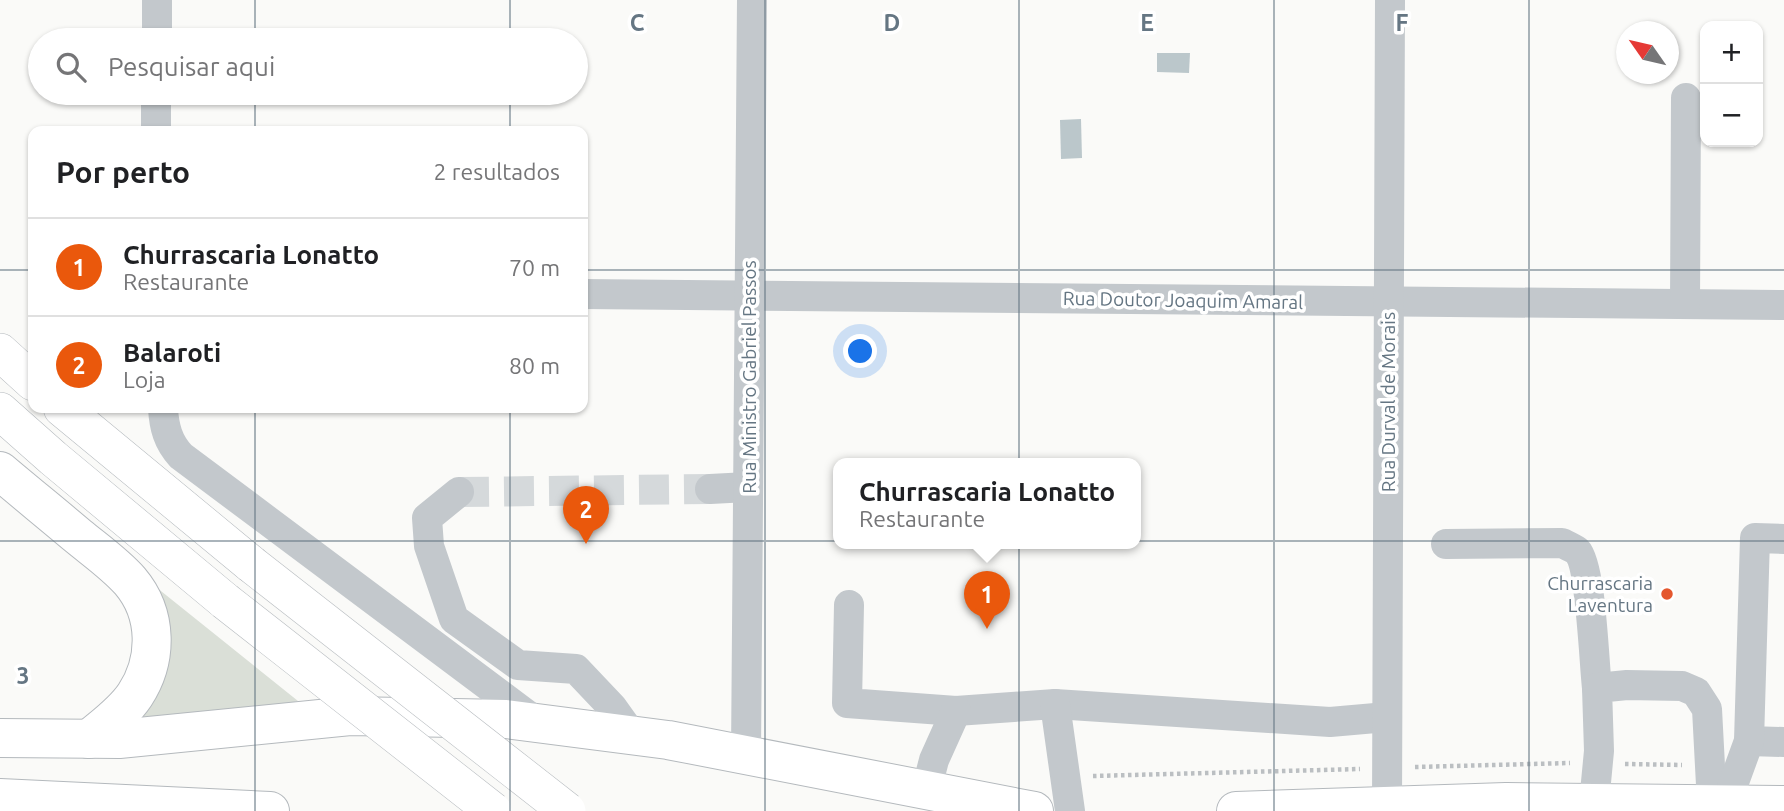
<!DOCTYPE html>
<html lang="pt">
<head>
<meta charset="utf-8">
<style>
  :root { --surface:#fff; --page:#f2f2f2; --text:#202124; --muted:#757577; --line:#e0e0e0; --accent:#ea580c }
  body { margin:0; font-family:Ubuntu,sans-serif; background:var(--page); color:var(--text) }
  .controls { position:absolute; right:21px; top:21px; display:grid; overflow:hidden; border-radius:14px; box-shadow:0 2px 5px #0004 }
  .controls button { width:63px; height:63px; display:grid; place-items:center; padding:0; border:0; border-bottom:2px solid var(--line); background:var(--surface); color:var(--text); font:35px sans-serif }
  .compass { position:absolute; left:1616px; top:21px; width:63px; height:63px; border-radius:50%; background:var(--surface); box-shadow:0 2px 5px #0004; rotate:304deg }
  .you { position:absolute; left:861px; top:352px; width:24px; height:24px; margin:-18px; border:5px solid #fff; border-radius:50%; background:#1a73e8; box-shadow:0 0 0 10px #1a73e833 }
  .badge { display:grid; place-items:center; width:46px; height:46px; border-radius:50%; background:var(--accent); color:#fff; font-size:23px; font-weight:700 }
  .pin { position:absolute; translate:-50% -58px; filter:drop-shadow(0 2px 4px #0008) }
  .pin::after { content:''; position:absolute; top:37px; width:24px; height:21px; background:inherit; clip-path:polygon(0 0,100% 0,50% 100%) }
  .popup { position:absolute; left:833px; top:458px; width:308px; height:91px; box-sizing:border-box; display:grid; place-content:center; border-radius:14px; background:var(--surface); filter:drop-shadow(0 2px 5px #0005); font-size:23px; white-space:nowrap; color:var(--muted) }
  .popup b { font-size:26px; color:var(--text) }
  .popup::after { content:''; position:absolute; left:50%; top:100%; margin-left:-14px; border:14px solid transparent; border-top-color:var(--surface) }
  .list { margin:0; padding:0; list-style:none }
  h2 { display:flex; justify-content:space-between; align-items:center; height:91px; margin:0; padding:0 28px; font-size:30px }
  h2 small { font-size:23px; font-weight:400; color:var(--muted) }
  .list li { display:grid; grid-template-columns:46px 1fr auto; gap:21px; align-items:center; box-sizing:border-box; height:98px; padding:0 28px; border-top:2px solid var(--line) }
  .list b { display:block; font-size:26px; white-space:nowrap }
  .list p { margin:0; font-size:23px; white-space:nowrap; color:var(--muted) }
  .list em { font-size:23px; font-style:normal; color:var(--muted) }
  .icon { flex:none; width:38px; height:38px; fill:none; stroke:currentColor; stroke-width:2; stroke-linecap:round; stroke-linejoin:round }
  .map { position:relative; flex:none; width:1784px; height:811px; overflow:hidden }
  .search { position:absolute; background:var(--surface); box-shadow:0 2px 5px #0004; left:28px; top:28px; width:560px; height:77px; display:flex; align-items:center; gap:18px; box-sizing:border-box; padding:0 24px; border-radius:38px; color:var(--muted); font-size:26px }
  .panel { position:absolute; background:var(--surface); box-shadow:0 2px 5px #0004; left:28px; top:126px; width:560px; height:287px; border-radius:14px }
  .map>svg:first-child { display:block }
  .green { fill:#dadfd7 }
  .water { fill:#bbc7cb }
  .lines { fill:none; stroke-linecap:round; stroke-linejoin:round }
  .minor-tunnel { stroke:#d5d9db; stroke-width:30; stroke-dasharray:30 15; stroke-linecap:butt }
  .major-casing { stroke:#b5babe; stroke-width:38 }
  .highway-casing { stroke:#b4b9bd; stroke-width:40 }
  .path { stroke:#bbbfc2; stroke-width:4.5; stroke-dasharray:3.5 3.5; stroke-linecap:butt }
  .minor { stroke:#c3c8cc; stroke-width:30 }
  .major { stroke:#fff; stroke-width:37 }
  .highway { stroke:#fff; stroke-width:38 }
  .major-bridge-casing { stroke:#b5babe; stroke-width:38; stroke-linecap:butt }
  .major-bridge { stroke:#fff; stroke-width:37 }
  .grid { fill:none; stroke:#657683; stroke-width:2; stroke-opacity:0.55 }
  .poi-dot { fill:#e4572e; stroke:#fff; stroke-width:2.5 }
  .labels { text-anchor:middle; stroke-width:7; stroke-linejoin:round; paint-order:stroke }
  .street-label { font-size:19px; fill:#657683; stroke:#fff }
  .poi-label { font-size:19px; fill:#657683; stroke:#fff; text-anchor:end }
  .grid-label { font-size:23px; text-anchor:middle; font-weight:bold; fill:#657683; stroke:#fff; stroke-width:7; stroke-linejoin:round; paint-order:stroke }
</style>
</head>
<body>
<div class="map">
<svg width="1784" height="811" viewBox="0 0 1784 811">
  <rect width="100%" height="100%" fill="#fafaf8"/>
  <polygon class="green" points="131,567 298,701 271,708 117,726 147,688"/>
  <g class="water">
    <polygon points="1157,53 1190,53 1189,73 1157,72"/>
    <polygon points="1081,119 1082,158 1061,159 1060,120"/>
  </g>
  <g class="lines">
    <polyline class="minor-tunnel" points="459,492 710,489"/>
    <g class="major-casing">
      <g id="major">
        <polyline points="0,352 33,382"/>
        <polyline points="62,408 251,564"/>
        <polyline points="0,411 53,458 225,601"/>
      </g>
    </g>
    <g class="highway-casing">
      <g id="highway">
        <path d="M0 471C26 493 52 514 78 536 95 550 115 564 130 581 158 614 158 660 135 695 123 713 104 726 89 739"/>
        <polyline points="0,738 119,739 350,716 506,719 668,740 1034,811"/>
        <polyline points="0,798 270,811"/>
        <polyline points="1236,811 1506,802 1784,805"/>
      </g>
    </g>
    <g class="path">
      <polyline points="1625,764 1682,765"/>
      <polyline points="1415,767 1570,763"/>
      <polyline points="1093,776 1360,769"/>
    </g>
    <g class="minor">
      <polyline points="157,40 157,0"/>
      <polyline points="156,131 156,93"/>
      <polyline points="583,294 1784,305"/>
      <polyline points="1685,304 1686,98"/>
      <path d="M163 408C164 427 168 442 181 456L538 723"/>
      <polyline points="710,489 748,487"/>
      <polyline points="459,492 427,518 429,546 454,619 518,665 576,669 612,707 632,735"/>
      <path d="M1446 544 1562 543C1566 545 1573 548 1577 551 1591 565 1594 663 1597 688"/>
      <polyline points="849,605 847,703 956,711 1055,704 1330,722 1387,717"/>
      <polyline points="1055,704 1070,811"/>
      <polyline points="1749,741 1784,742"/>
      <polyline points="746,755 752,0"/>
      <polyline points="926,791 934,760 956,711"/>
      <polyline points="1594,803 1599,751 1597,688 1627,685 1682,686 1696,692 1707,709 1712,804"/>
      <polyline points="1726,804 1749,741 1755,538 1784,539"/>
      <polyline points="1387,805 1390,0"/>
    </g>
    <use href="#major" class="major"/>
    <use href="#highway" class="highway"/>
    <g class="major-bridge-casing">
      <g id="major-bridge">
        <polyline points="251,564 567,811"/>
        <polyline points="225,601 493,811"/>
      </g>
    </g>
    <use href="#major-bridge" class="major-bridge"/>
  </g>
  <path class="grid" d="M255 0V40M510 0V40M765 0V811M1019 0V811M1274 0V811M1529 0V811M255 93V131M510 93V131M0 270H33M583 270H1784M255 408V811M510 408V811M0 541H1784"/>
  <circle class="poi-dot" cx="1667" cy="594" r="7"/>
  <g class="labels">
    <g class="street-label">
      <text transform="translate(1183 300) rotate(1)" y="7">Rua Doutor Joaquim Amaral</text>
      <text transform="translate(749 377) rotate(-90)" y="7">Rua Ministro Gabriel Passos</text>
      <text transform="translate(1388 402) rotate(-90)" y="7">Rua Durval de Morais</text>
    </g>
    <g class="poi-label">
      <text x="1653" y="590">Churrascaria<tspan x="1653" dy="22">Laventura</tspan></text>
    </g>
  </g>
  <g class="grid-label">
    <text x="637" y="31">C</text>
    <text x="892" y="31">D</text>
    <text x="1147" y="31">E</text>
    <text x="1402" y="31">F</text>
    <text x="23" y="684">3</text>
  </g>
</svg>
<div class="controls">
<button>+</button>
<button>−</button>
</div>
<svg class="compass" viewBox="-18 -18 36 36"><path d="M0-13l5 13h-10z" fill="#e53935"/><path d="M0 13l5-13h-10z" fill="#757577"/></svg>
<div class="you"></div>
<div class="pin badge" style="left:987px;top:629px">1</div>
<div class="popup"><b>Churrascaria Lonatto</b>Restaurante</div>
<div class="pin badge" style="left:586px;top:544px">2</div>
<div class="search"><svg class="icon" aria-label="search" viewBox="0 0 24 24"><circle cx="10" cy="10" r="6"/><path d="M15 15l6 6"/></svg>Pesquisar aqui</div>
<section class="panel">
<h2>Por perto<small>2 resultados</small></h2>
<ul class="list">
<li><span class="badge">1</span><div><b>Churrascaria Lonatto</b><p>Restaurante</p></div><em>70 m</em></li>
<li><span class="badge">2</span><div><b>Balaroti</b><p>Loja</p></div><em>80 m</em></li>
</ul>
</section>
</div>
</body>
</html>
